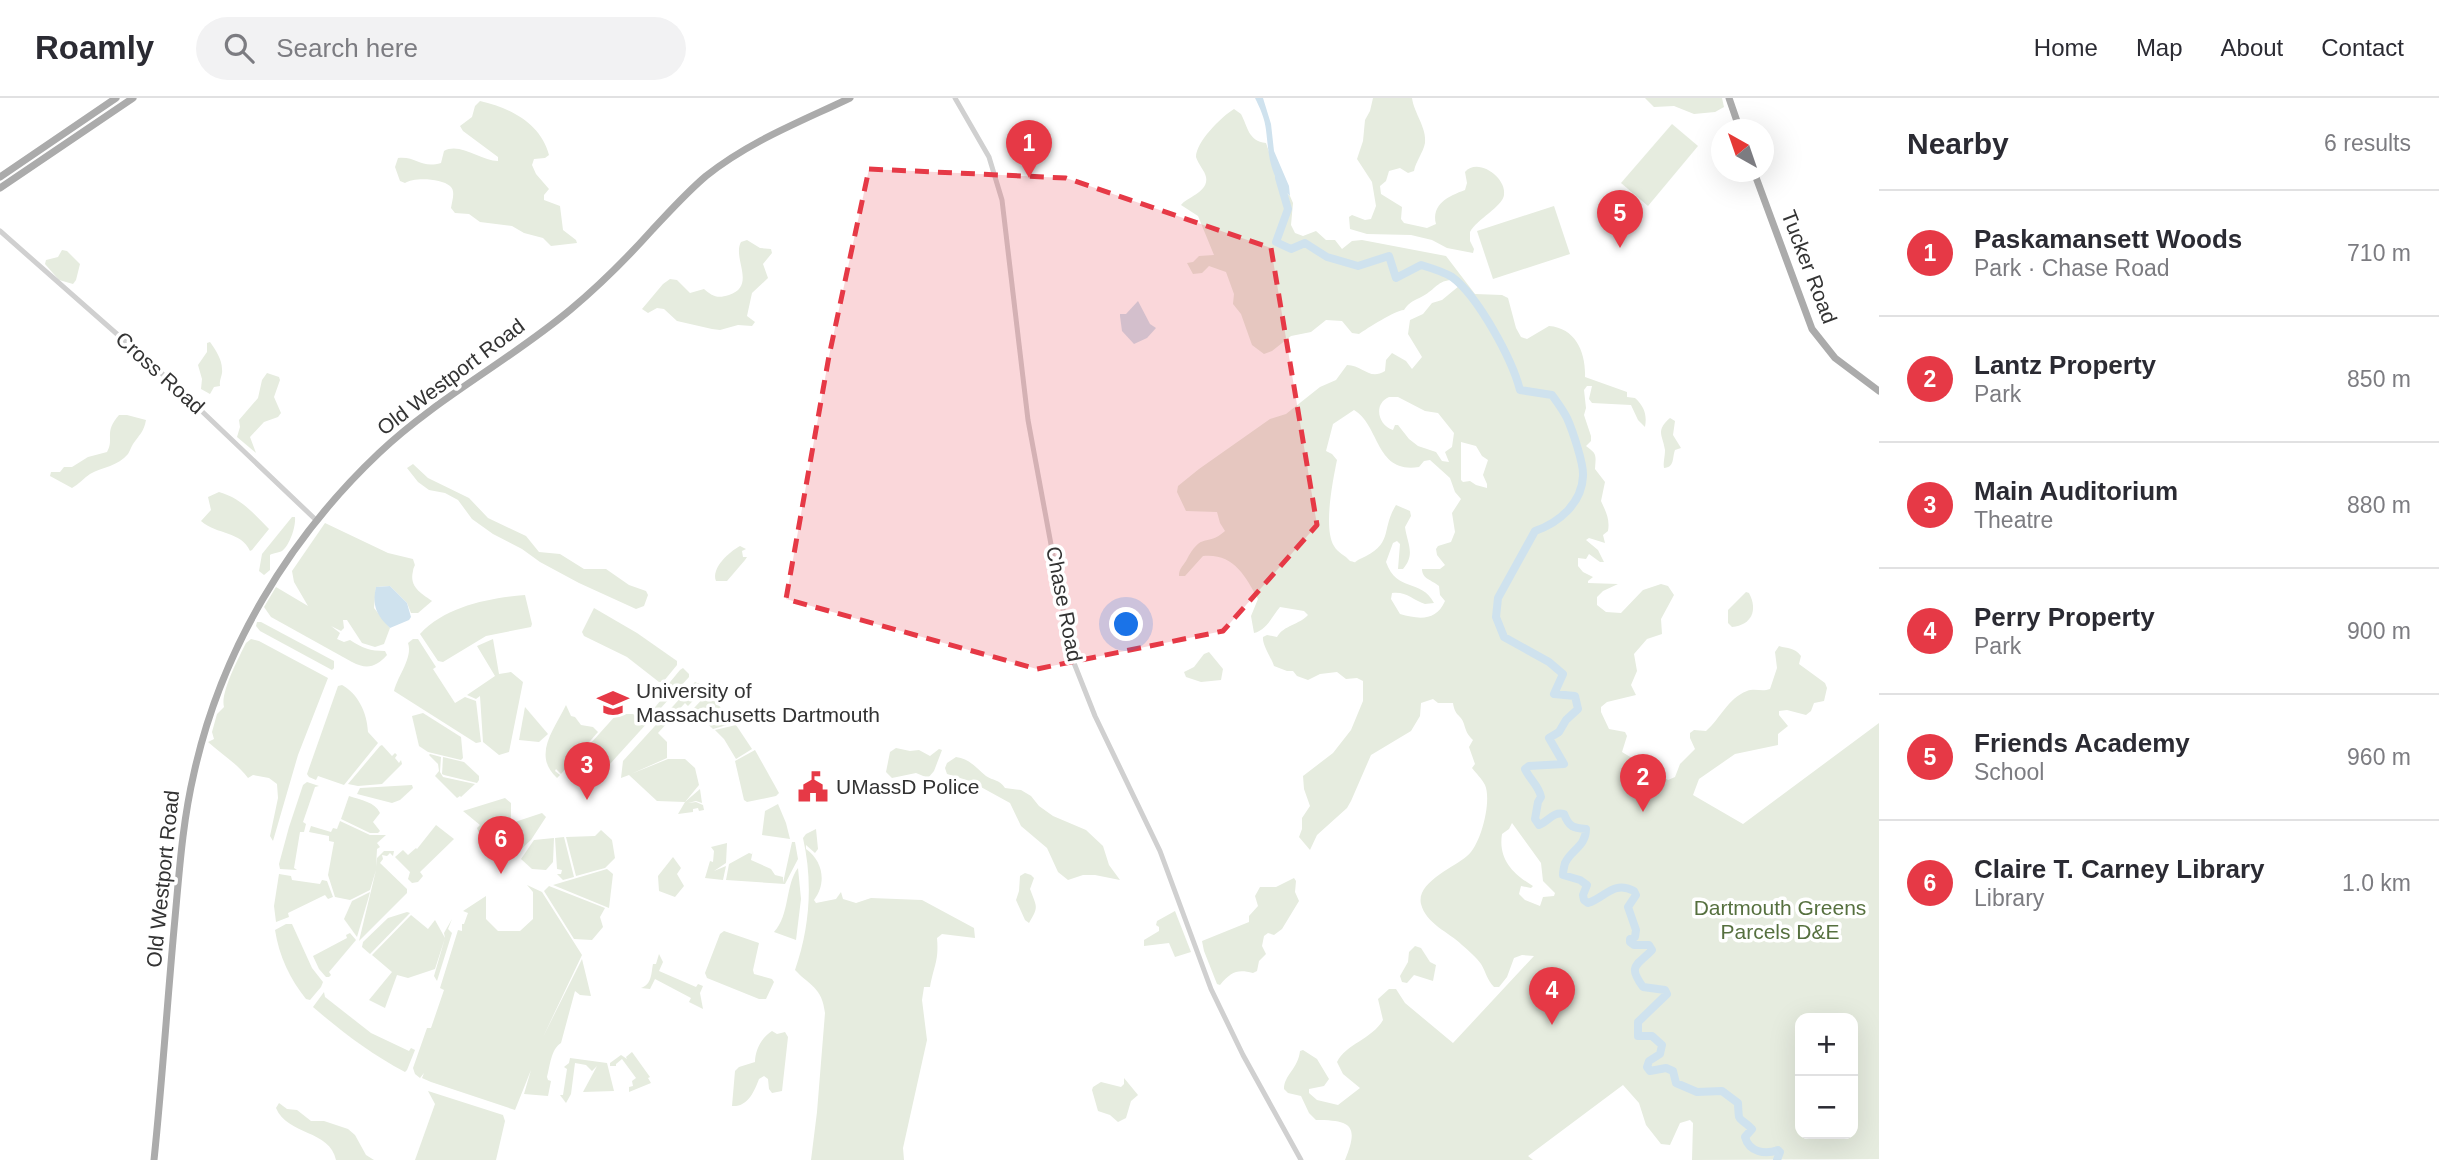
<!DOCTYPE html>
<html lang="en">
<head>
<meta charset="utf-8">
<style>
  :root { --surface:#fff; --page:#f2f2f3; --text:#2b2b33; --muted:#7c7c81; --line:#e1e1e2; --accent:#e63946 }
  body { margin:0; font-family:Arial,sans-serif; background:var(--page); color:var(--text) }
  .controls { position:absolute; right:21px; bottom:21px; display:grid; overflow:hidden; border-radius:14px; box-shadow:0 7px 28px #0002 }
  .controls button { width:63px; height:63px; display:grid; place-items:center; padding:0; border:0; border-bottom:2px solid var(--line); background:var(--surface); color:var(--text); font:35px sans-serif }
  .compass { position:absolute; left:1711px; top:21px; width:63px; height:63px; border-radius:50%; background:var(--surface); box-shadow:0 7px 28px #0002; rotate:320deg }
  .you { position:absolute; left:1127px; top:527px; width:24px; height:24px; margin:-18px; border:5px solid #fff; border-radius:50%; background:#1a73e8; box-shadow:0 0 0 10px #1a73e833 }
  .badge { display:grid; place-items:center; width:46px; height:46px; border-radius:50%; background:var(--accent); color:#fff; font-size:23px; font-weight:700 }
  .pin { position:absolute; translate:-50% -58px; filter:drop-shadow(0 2px 4px #0008) }
  .pin::after { content:''; position:absolute; top:37px; width:24px; height:21px; background:inherit; clip-path:polygon(0 0,100% 0,50% 100%) }
  .list { margin:0; padding:0; list-style:none }
  h2 { display:flex; justify-content:space-between; align-items:center; height:91px; margin:0; padding:0 28px; font-size:30px }
  h2 small { font-size:23px; font-weight:400; color:var(--muted) }
  .list li { display:grid; grid-template-columns:46px 1fr auto; gap:21px; align-items:center; box-sizing:border-box; height:126px; padding:0 28px; border-top:2px solid var(--line) }
  .list b { display:block; font-size:26px; white-space:nowrap }
  .list p { margin:0; font-size:23px; white-space:nowrap; color:var(--muted) }
  .list em { font-size:23px; font-style:normal; color:var(--muted) }
  .icon { flex:none; width:38px; height:38px; fill:none; stroke:currentColor; stroke-width:2; stroke-linecap:round; stroke-linejoin:round }
  .map { position:relative; flex:none; width:1879px; height:1062px; overflow:hidden }
  header { display:flex; align-items:center; gap:42px; box-sizing:border-box; height:98px; padding:0 35px; background:var(--surface); border-bottom:2px solid var(--line) }
  header strong { font-size:33px }
  nav { display:flex; gap:38px; margin-inline-start:auto; font-size:24px }
  .search { width:490px; height:63px; background:var(--page); display:flex; align-items:center; gap:18px; box-sizing:border-box; padding:0 24px; border-radius:38px; color:var(--muted); font-size:26px }
  main { display:flex }
  aside { flex:1; background:var(--surface) }
  .map>svg:first-child { display:block }
  .green { fill:#e6ecdf; fill-rule:evenodd }
  .water { fill:#cfe2ee }
  .lines { fill:none; stroke-linecap:round; stroke-linejoin:round }
  .river { stroke:#cfe2ee; stroke-width:8 }
  .minor { stroke:#d0d0d0; stroke-width:5 }
  .major { stroke:#ababab; stroke-width:7 }
  .marked { fill:#e63946; fill-opacity:0.2; stroke:#e63946; stroke-width:5; stroke-dasharray:14 9; stroke-linejoin:round }
  .labels { text-anchor:middle; stroke-width:7; stroke-linejoin:round; paint-order:stroke }
  .street-label { font-size:21px; fill:#333; stroke:#fff }
  .poi-label { font-size:21px; fill:#333; stroke:#fff; text-anchor:start }
  .park-label { font-size:21px; fill:#56703f; stroke:#fff }
</style>
</head>
<body>
<header>
<strong>Roamly</strong>
<div class="search"><svg class="icon" aria-label="search" viewBox="0 0 24 24"><circle cx="10" cy="10" r="6"/><path d="M15 15l6 6"/></svg>Search here</div>
<nav><a>Home</a><a>Map</a><a>About</a><a>Contact</a></nav>
</header>
<main>
<div class="map">
<svg width="1879" height="1062" viewBox="0 0 1879 1062">
  <rect width="100%" height="100%" fill="#fff"/>
  <g class="green">
    <path d="M1373 0H1412C1414 15 1427 30 1425 45 1423 55 1416 63 1414 73L1408 75 1400 70 1389 73 1386 83 1380 88 1381 96 1402 109 1401 121 1404 125 1427 130 1436 126C1431 106 1449 98 1465 92L1467 85 1465 74C1478 59 1507 80 1504 97 1503 108 1476 122 1470 134V143L1474 151 1473 155 1447 150 1432 142 1411 137 1367 136 1350 131 1349 119 1352 117 1365 122 1371 121 1376 108 1372 84 1357 61 1363 43 1365 22 1370 13Z"/>
    <polygon points="1645,0 1722,0 1724,9 1715,14 1694,16 1674,8 1654,9"/>
    <path d="M480 3C511 10 541 26 549 57L545 60 534 61 532 67 536 76 549 91 544 97V102L560 108 563 132 576 142 577 145 551 148 543 140 524 135 512 128 480 124 469 116 455 115 451 110C452 103 456 93 450 88 441 80 413 79 405 85L400 83 395 69 398 60C417 58 421 71 441 65L444 53C460 44 481 63 498 63V59L463 33 460 28 472 19 475 8Z"/>
    <path d="M1234 11 1241 16C1248 29 1248 43 1266 45L1282 92 1290 98 1293 105 1291 127 1295 135 1303 138 1316 133 1326 142H1335L1342 151 1352 143 1362 142 1446 158 1475 196 1502 197 1508 200 1516 230 1521 239 1527 241 1549 228C1576 230 1586 255 1585 279L1627 294V299L1635 300C1645 309 1647 318 1645 329L1638 322 1631 307 1592 305 1589 301 1592 288H1587L1584 292 1586 310 1584 317 1591 338V343L1586 348C1597 356 1596 356 1595 371L1605 384 1601 403C1606 414 1610 421 1608 433L1603 437 1605 445 1589 440 1586 442 1598 452 1604 464H1600L1589 456 1586 461 1578 460V468L1583 474 1593 479 1588 483V485L1618 486 1603 493 1597 499V507L1606 514 1621 515 1643 492 1661 486 1668 488 1674 497 1661 521 1662 536 1647 541 1634 556 1637 573 1631 587 1636 597 1607 604 1601 609V614L1609 631 1625 634 1627 638 1622 654 1668 682 1675 679 1680 666 1695 651 1690 640V635L1694 632 1706 633C1721 620 1727 601 1747 593 1755 590 1762 594 1770 591L1777 570 1775 554 1779 548C1788 551 1794 549 1801 558L1799 566 1825 585 1827 590 1824 603 1814 605 1811 613 1806 617 1787 612 1779 613V617L1788 628 1778 636V647L1735 656 1699 681 1693 697 1743 726 1879 625V1061L1692 1062 1693 1025 1690 1022 1680 1025 1670 1047 1661 1046 1646 1027 1639 1005 1623 987 1528 1058 1533 1062H1345C1359 1028 1352 1022 1316 1022L1309 1015 1301 998 1288 995 1284 991C1284 977 1298 971 1300 953L1303 952 1317 961 1329 981 1324 988 1309 991V995L1317 1002 1338 1007 1360 990 1343 976 1337 964C1346 946 1372 941 1383 922L1378 901 1389 891H1396L1405 905 1453 945 1534 858 1522 857 1514 860 1507 879 1499 889H1494C1487 882 1486 874 1481 866 1477 860 1468 852 1462 847 1449 834 1426 826 1421 806 1416 784 1455 769 1467 758 1481 747 1492 703 1485 687 1482 681 1476 675 1472 670L1475 666 1469 649 1473 642C1467 636 1466 633 1464 626 1461 616 1455 619 1453 605H1438L1433 601 1421 605 1420 618 1411 633 1371 657 1351 703 1347 710 1317 737 1310 752 1299 739 1302 731V720L1310 708 1304 691 1303 678 1333 655 1351 632 1363 603V583L1357 580 1346 581 1337 574 1320 576 1308 582 1297 578 1293 573H1287L1274 568C1271 559 1262 547 1263 539L1267 537 1277 539C1284 527 1299 527 1308 517L1304 513 1280 509C1272 518 1267 532 1254 535L1251 518 1258 501C1245 477 1233 455 1203 458L1185 478H1179C1179 471 1182 469 1186 463 1202 432 1206 450 1225 433L1220 425 1217 414 1186 413 1177 394 1178 388 1199 371 1270 321 1286 316 1320 289 1336 282 1347 267C1363 267 1369 283 1385 273L1386 262 1392 255 1406 263 1412 271 1422 259 1408 236 1410 222 1423 216 1432 205 1442 202 1459 188V184L1455 182C1438 181 1436 191 1423 198 1414 203 1410 203 1404 212 1394 213 1368 230 1359 236L1352 235 1342 223 1326 222 1311 234 1291 238 1272 253 1264 256 1252 247 1241 216 1233 206 1234 196 1226 174 1209 168 1202 175 1193 176 1187 165 1193 164 1199 158 1214 157 1198 118 1181 107C1187 99 1209 94 1206 79 1205 73 1198 66 1196 59 1196 44 1221 19 1234 11ZM1389 299H1398L1425 313 1438 315 1454 335 1452 349 1445 354 1449 364 1442 363 1436 354 1418 348 1409 341 1398 327H1395L1393 332C1378 327 1373 306 1389 299ZM1354 312C1380 327 1375 376 1419 369L1424 363 1430 362 1450 380 1455 394 1461 401 1452 415 1455 434 1451 444 1438 448 1436 451 1437 457 1445 467 1440 471H1422C1422 481 1432 482 1439 488L1440 497 1445 503C1436 524 1418 521 1400 516L1391 501 1392 495C1406 493 1413 502 1425 506L1434 505C1421 480 1397 495 1386 464L1393 445 1397 443 1400 446 1398 471H1403C1416 456 1407 445 1405 429L1411 418 1410 413 1396 407C1380 433 1395 445 1360 461 1352 465 1359 465 1350 463 1345 457 1338 455 1334 448 1323 430 1333 382 1337 362L1332 356 1326 353 1333 326ZM1461 344 1476 348 1482 358 1488 362 1483 377 1487 386V390L1476 387 1470 383 1463 384 1461 382ZM1512 725 1541 765 1543 783 1555 795 1554 798 1543 799 1540 808 1525 802 1519 796 1521 788 1531 790 1533 788C1513 776 1498 761 1502 736L1509 731ZM1800 920H1853V1036H1800Z"/>
    <polygon points="1672,26 1698,48 1648,108 1621,85"/>
    <polygon points="1554,108 1570,156 1493,181 1477,133"/>
    <path d="M747 142 760 150 771 151 772 155 763 166 768 180 752 195 747 218 755 224 752 228 738 227 720 232 712 231 677 223 664 211 657 210 648 215 642 211 663 186 670 181 677 182 690 195 704 191C712 198 717 201 729 197 757 188 732 160 741 144Z"/>
    <polygon points="62,152 67,153 80,166 76,182 73,186 59,182 45,166 46,162 58,159"/>
    <path d="M210 244C215 251 222 261 222 271 223 277 219 281 220 288L214 289 210 296 201 291 202 281 198 267 207 254V245Z"/>
    <polygon points="267,275 279,279 280,282 274,299 281,315 278,319 264,324 250,339 256,355 237,339 240,329 239,322 258,300 262,282"/>
    <path d="M119 317H127L146 322C144 334 139 337 133 346 131 349 130 353 128 356 118 368 103 369 90 376 84 380 79 386 72 390L50 378 51 374H60L64 369H72L88 359 107 354C115 340 103 335 119 317Z"/>
    <path d="M1670 320 1675 323 1673 337 1681 350 1675 352C1672 360 1675 369 1664 370 1663 364 1665 359 1665 352 1663 337 1655 333 1670 320Z"/>
    <polygon points="413,366 428,380 469,400 488,420 526,438 539,454 560,456 584,471 606,471 629,487 646,493 648,497 644,508 636,511 579,485 540,464 522,451 493,436 472,421 458,402 445,395 429,392 418,384 407,370"/>
    <path d="M219 394C241 400 254 416 269 431L252 452 250 453C241 433 217 437 201 423L211 412 208 399Z"/>
    <path d="M292 419H295C296 428 290 447 282 453 280 454 271 456 270 457V472L264 477 259 473 262 456Z"/>
    <path d="M325 425 388 455 413 461C416 471 415 464 413 473 409 489 421 495 432 503L418 515H411L407 505 390 488 376 489 374 510 390 530 384 546 375 549 362 545 347 522H343L344 530 341 533 331 528 340 535 337 541 344 544 350 542C362 550 370 553 385 553L387 557C376 569 367 572 352 564L271 519 264 509 276 489 308 508 294 484 292 473Z"/>
    <path d="M740 448 746 451 742 453 743 459H747L745 462 727 483H716C711 470 729 454 740 448Z"/>
    <path d="M1746 494 1749 495C1758 512 1752 527 1732 529L1728 525V512Z"/>
    <path d="M525 497 532 526 531 529 486 538 443 564 438 563 420 536C446 508 490 500 525 497Z"/>
    <polygon points="594,510 637,535 677,563 677,567 663,584 659,584 627,559 584,538 582,534"/>
    <polygon points="257,524 261,524 334,563 334,570 332,572 260,533 256,528"/>
    <path d="M251 541 259 543 328 580 298 657 273 743 270 738 278 700 277 686 269 680 253 677 248 680C238 666 221 656 208 644L214 641 212 634 217 616 224 609C220 595 239 559 246 545Z"/>
    <path d="M413 541H418L436 569 433 571 455 605 465 599 476 603 481 644 476 645 394 593C398 577 413 560 408 545Z"/>
    <polygon points="493,541 499,576 511,574 523,584 509,654 499,657 483,644 480,598 476,601 467,597 495,578 477,548"/>
    <polygon points="1209,554 1223,571 1221,582 1201,584 1186,579 1184,574 1194,569 1204,556"/>
    <polygon points="683,570 689,576 689,579 609,667 601,667 587,653 584,657 582,655 617,616 633,616 643,624 669,592 666,589 680,572"/>
    <polygon points="695,584 702,587 703,592 688,608 685,605 658,635 667,644 667,660 631,676 668,661 685,661 695,670 699,687 685,704 700,691 702,705 696,703 688,705 696,704 703,707 704,712 699,713 698,710 693,711 693,714 678,716 685,704 657,703 629,677 621,680 623,663"/>
    <path d="M342 587C358 596 367 614 368 634L378 645 344 687 318 678 316 682 309 679 307 676 338 588Z"/>
    <polygon points="708,595 734,625 713,631 694,613 694,610"/>
    <path d="M566 607 571 618 575 619 581 627 593 629 598 634 561 676 556 671 555 673 560 677 557 680C532 657 554 632 566 607Z"/>
    <polygon points="525,609 548,636 539,644 519,642"/>
    <polygon points="423,615 461,639 463,660 461,662 428,654 419,648 412,618"/>
    <polygon points="736,627 752,651 736,661 724,641 715,632"/>
    <polygon points="382,647 392,658 395,655 397,657 395,660 399,665 401,662 402,666 382,686 358,688 348,686 380,648"/>
    <polygon points="896,650 910,653 919,652 930,658 939,651 942,652 934,673 928,680 916,675 892,680 886,674 890,654"/>
    <polygon points="755,652 779,695 776,698 747,704 744,702 735,663"/>
    <polygon points="430,656 441,659 440,674 443,679 475,686 461,699 460,698 457,700 435,678 439,673 438,666 429,657"/>
    <polygon points="443,659 464,664 479,678 479,682 477,685 444,677 442,676"/>
    <path d="M956 659C970 661 976 670 986 678 993 683 999 681 1005 690L1021 692 1031 698 1039 708 1053 718 1086 732 1103 748 1109 767 1120 782 1095 777H1083L1068 782 1058 774 1047 750 1021 728 1010 705 970 683 947 676 945 670 947 665Z"/>
    <polygon points="307,684 319,688 315,689 303,724 306,726 304,734 300,734 294,770 297,772 280,771 279,766 289,729 303,687"/>
    <polygon points="412,687 413,690 400,702 392,705 357,696 360,690"/>
    <path d="M349 698C361 702 375 704 380 715L373 724 380 733 378 735H370L341 721Z"/>
    <polygon points="505,700 511,705 511,722 479,735 477,730 480,727 463,713"/>
    <polygon points="778,706 786,725 790,741 762,737 765,713"/>
    <polygon points="542,715 546,719 531,742 520,752 501,747 492,754 483,745 485,734"/>
    <polygon points="340,723 370,737 386,737 377,745 380,749 377,751 376,769 377,760 384,753 394,753 393,758 390,755 387,758 382,757 383,761 380,765 407,791 407,795 359,843 376,772 370,792 350,802 335,799 328,777 334,744 329,743 329,738 309,734 311,728 331,734 333,730 337,731"/>
    <polygon points="436,727 454,741 420,774 423,778 418,784 412,785 408,781 410,774 395,759 403,752 408,757 416,750 417,751"/>
    <path d="M816 731 818 751 815 755 806 747V751C823 763 827 785 814 802L816 805 836 801 841 794 843 801 856 805 871 800 922 802 974 830 975 840 942 836 937 840C939 863 934 867 930 889H924L922 902 927 942 903 1050 904 1062H811L817 1014 825 915C822 889 810 888 795 872 810 829 813 784 803 740L806 736Z"/>
    <polygon points="601,732 612,742 615,760 605,770 576,778 566,739 595,738"/>
    <polygon points="564,739 574,779 563,782 557,776 561,776 562,772 557,771 555,740"/>
    <polygon points="554,740 553,764 546,772 532,771 521,761 534,742"/>
    <polygon points="792,744 795,744 798,761 785,786 726,782 729,766 749,755 752,756 753,752 751,762 771,771 775,777 783,779 783,785"/>
    <polygon points="727,745 726,765 714,773 726,768 723,782 705,780 710,763 713,764 714,753 711,749"/>
    <polygon points="673,759 681,770 677,776 684,788 675,799 659,793 658,778"/>
    <path d="M798 770 801 801 796 842 774 834C790 817 785 787 798 770Z"/>
    <polygon points="607,771 613,776 609,810 553,787"/>
    <path d="M1025 775 1031 777 1034 780 1030 791C1037 810 1039 808 1029 825L1025 822 1016 802 1019 793 1020 778Z"/>
    <polygon points="279,776 291,778 292,782 320,786 322,782 327,783 333,799 328,801 325,797 288,815 289,819 276,824 274,808"/>
    <path d="M1294 780 1296 783 1295 794 1299 803 1282 831 1274 837 1268 835 1264 838 1262 848 1266 856 1259 863 1257 873 1253 875C1237 871 1231 874 1220 887L1217 886 1204 853 1202 843 1249 824V818L1258 808 1255 798 1260 789H1276Z"/>
    <path d="M527 787 542 794 582 857 543 939 582 861 591 898 580 897 575 893 561 945C551 951 550 968 547 979L548 982 551 983 548 998 524 996 531 972 515 1012 431 984 422 980 424 975 420 980 415 976 413 970 427 930H431L444 892 440 890 458 832 462 833V826H464L468 815 463 813 486 798V821L498 833H520L533 821V794Z"/>
    <polygon points="549,788 605,810 600,819 603,829 592,842 574,841 544,793"/>
    <polygon points="370,794 369,798 357,839 344,821 352,803"/>
    <polygon points="1175,813 1191,854 1175,859 1169,845 1144,848 1144,842 1159,833 1159,829 1156,827 1157,823"/>
    <polygon points="407,814 410,815 370,856 362,849 363,844 388,820"/>
    <polygon points="411,817 428,831 435,822 445,840 444,835 452,821 448,831 452,835 437,883 434,878 445,840 435,871 408,880 397,877 385,910 369,902 392,874 372,857"/>
    <path d="M286 826H292L312 870 323 884 321 889 310 902 306 901C290 881 279 858 275 832Z"/>
    <polygon points="724,833 759,845 753,872 754,876 772,881 774,884 766,901 759,901 707,880 705,875 720,836"/>
    <polygon points="350,835 356,842 329,874 331,877 329,879 326,879 319,871 313,858 347,840 346,837"/>
    <polygon points="1415,848 1421,850 1430,864 1436,867 1433,883 1414,877 1407,885 1402,884 1400,878 1408,864 1409,854"/>
    <path d="M659 856 663 864 659 873 696 889 698 886 703 888 700 895 703 911 689 904 691 900 655 881 650 891 641 890C652 886 651 876 653 866H656Z"/>
    <path d="M324 894 325 899 371 935 409 953 411 950 415 952 407 972 405 974C371 956 342 934 313 909Z"/>
    <path d="M772 933 777 936 785 934 788 939 782 993 772 995 769 991 768 981 764 978 759 981C754 994 748 1009 732 1008L735 973 739 969 755 964C755 952 762 939 772 933Z"/>
    <polygon points="632,954 650,979 648,980 651,985 629,994 629,989 633,988 632,983 636,980 622,961 616,966 616,968 610,968 610,965 621,957 627,961 626,959"/>
    <polygon points="570,960 607,965 614,993 583,994 597,968 592,973 586,967 575,965 571,996 566,1005 560,997 563,997 567,971 564,969 569,965"/>
    <polygon points="1124,980 1138,997 1131,1003 1126,1020 1118,1024 1110,1017 1098,1013 1092,992 1093,989 1101,984 1121,989 1124,986"/>
    <polygon points="428,993 503,1017 505,1023 496,1062 415,1062 435,1006"/>
    <path d="M279 1005 287 1011 297 1012 311 1023H324L348 1031 355 1037 366 1057 374 1062H336C330 1032 287 1037 276 1010Z"/>
  </g>
  <g class="water">
    <path d="M1255 0H1263L1271 26 1274 53 1289 88 1290 98C1269 80 1269 56 1266 32 1265 21 1260 10 1255 0Z"/>
    <polygon points="1138,203 1150,226 1156,230 1147,240 1134,246 1122,233 1120,218 1120,216 1126,216"/>
    <path d="M390 488 407 505 411 519 409 522 390 530C376 517 372 507 376 489Z"/>
  </g>
  <g class="lines">
    <path class="river" d="M1279 80 1288 111 1276 144 1291 151 1305 145 1327 159 1358 168 1389 158 1396 180 1421 167C1431 170 1442 173 1452 179 1478 198 1512 261 1520 292L1552 297C1557 304 1563 312 1567 320 1572 331 1584 366 1583 378 1582 405 1559 425 1535 433L1498 500 1496 519 1504 539 1549 564 1563 576 1554 596 1575 598 1578 611 1566 622 1559 634 1549 640 1564 666 1529 668 1525 671C1530 682 1539 688 1541 699L1538 704 1535 721 1539 727C1548 724 1553 713 1564 716 1569 729 1573 730 1586 731 1586 748 1571 752 1565 765 1564 769 1563 773 1563 777L1580 782 1587 787 1583 797 1584 802 1588 805C1605 800 1613 782 1634 793L1636 797 1628 809 1636 832 1635 839 1630 841V844L1634 847H1649L1652 852C1637 868 1627 867 1643 889L1665 892 1667 896 1638 924V938H1652L1662 947 1660 956 1649 963 1647 969 1650 973 1666 970 1673 973 1676 985 1697 994 1722 993 1738 1005C1739 1027 1738 1017 1752 1031L1745 1039C1749 1054 1765 1057 1778 1052L1780 1054 1777 1062"/>
    <g class="minor">
      <polyline points="955,0 989,59 1002,102 1028,322 1072,560 1095,618 1160,753 1211,891 1243,957 1301,1062"/>
      <polyline points="0,133 168,281 316,422"/>
    </g>
    <g class="major">
      <polyline points="1729,0 1740,32"/>
      <polyline points="1754,74 1812,231 1835,260 1879,293"/>
      <polyline points="0,79 116,0"/>
      <polyline points="0,90 133,0"/>
      <path d="M154 1062C162 985 167 908 174 831 179 778 182 726 194 675 221 553 288 441 379 355 437 300 509 263 570 212 600 187 627 160 653 131 670 113 687 94 706 78 750 43 800 24 850 0"/>
    </g>
  </g>
  <path class="marked" d="M869 71 1066 80 1271 150 1317 427 1223 533 1037 571 786 501 829 258Z"/>
  <defs>
    <g id="university-bare" transform="scale(2.415)"><path d="M0-5L7-2L0 1L-7-2ZM-4 1L0 2.5L4 1V4Q0 6-4 4Z" fill="#e63946" stroke="#fff" stroke-width="2.5" paint-order="stroke"/></g>
    <g id="civic-bare" transform="scale(2.415)"><path d="M-.6-6.5H3V-4.5H.6V-3L4-1V1h2V6H-6V1h2V-1L-.6-3ZM-1.2 2.5V6h2.4V2.5Z" fill="#e63946" stroke="#fff" stroke-width="2.5" paint-order="stroke"/></g>
  </defs>
  <g fill-rule="evenodd">
    <use href="#university-bare" x="613" y="605"/>
    <use href="#civic-bare" x="813" y="689"/>
  </g>
  <g class="labels">
    <g class="street-label">
      <text transform="translate(1809 169) rotate(69)" y="7">Tucker Road</text>
      <text transform="translate(160 275) rotate(42)" y="7">Cross Road</text>
      <text transform="translate(451 279) rotate(-37)" y="7">Old Westport Road</text>
      <text transform="translate(1064 506) rotate(79)" y="7">Chase Road</text>
      <text transform="translate(163 781) rotate(-84)" y="7">Old Westport Road</text>
    </g>
    <g class="poi-label">
      <text x="636" y="600">University of<tspan x="636" dy="24">Massachusetts Dartmouth</tspan></text>
      <text x="836" y="696">UMassD Police</text>
    </g>
    <g class="park-label">
      <text x="1780" y="817">Dartmouth Greens<tspan x="1780" dy="24">Parcels D&amp;E</tspan></text>
    </g>
  </g>
</svg>
<div class="controls">
<button>+</button>
<button>−</button>
</div>
<svg class="compass" viewBox="-18 -18 36 36"><path d="M0-13l5 13h-10z" fill="#e53935"/><path d="M0 13l5-13h-10z" fill="#7c7c81"/></svg>
<div class="you"></div>
<div class="pin badge" style="left:1029px;top:80px">1</div>
<div class="pin badge" style="left:1643px;top:714px">2</div>
<div class="pin badge" style="left:587px;top:702px">3</div>
<div class="pin badge" style="left:1552px;top:927px">4</div>
<div class="pin badge" style="left:1620px;top:150px">5</div>
<div class="pin badge" style="left:501px;top:776px">6</div>
</div>
<aside>
<h2>Nearby<small>6 results</small></h2>
<ul class="list">
<li><span class="badge">1</span><div><b>Paskamansett Woods</b><p>Park · Chase Road</p></div><em>710 m</em></li>
<li><span class="badge">2</span><div><b>Lantz Property</b><p>Park</p></div><em>850 m</em></li>
<li><span class="badge">3</span><div><b>Main Auditorium</b><p>Theatre</p></div><em>880 m</em></li>
<li><span class="badge">4</span><div><b>Perry Property</b><p>Park</p></div><em>900 m</em></li>
<li><span class="badge">5</span><div><b>Friends Academy</b><p>School</p></div><em>960 m</em></li>
<li><span class="badge">6</span><div><b>Claire T. Carney Library</b><p>Library</p></div><em>1.0 km</em></li>
</ul>
</aside>
</main>
</body>
</html>
